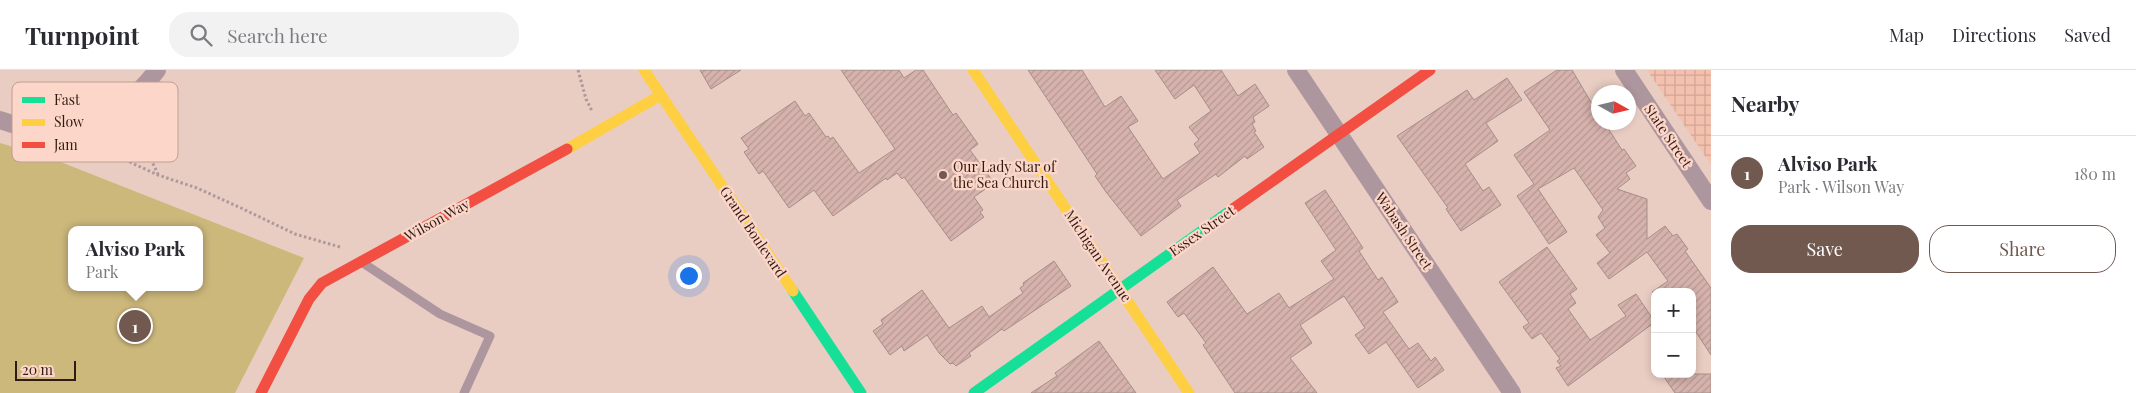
<!DOCTYPE html>
<html lang="en">
<head>
<meta charset="utf-8">
<style>
  :root { --surface:#fff; --page:#f2f2f3; --text:#2b2b33; --muted:#7c7c81; --line:#e1e1e2; --accent:#715950 }
  body { margin:0; font-family:"Playfair Display",serif; background:var(--page); color:var(--text) }
  .controls { position:absolute; right:15px; bottom:15px; display:grid; overflow:hidden; border-radius:10px; box-shadow:0 2px 8px #0003 }
  .controls button { width:45px; height:45px; display:grid; place-items:center; padding:0; border:0; border-bottom:1px solid var(--line); background:var(--surface); color:var(--text); font:25px sans-serif }
  .compass { position:absolute; left:1591px; top:15px; width:45px; height:45px; border-radius:50%; background:var(--surface); box-shadow:0 2px 8px #0003; rotate:98deg }
  .scale { position:absolute; left:15px; bottom:12px; width:61px; box-sizing:border-box; padding-left:5px; border:2px solid #311a12; border-top:0; font-size:14px; line-height:18px; white-space:nowrap; color:#311a12; -webkit-text-stroke:4px #fcd7c9; paint-order:stroke }
  .you { position:absolute; left:688px; top:205px; width:18px; height:18px; margin:-12px; border:4px solid #fff; border-radius:50%; background:#1a73e8; box-shadow:0 0 0 8px #1a73e833 }
  .badge { display:grid; place-items:center; width:32px; height:32px; border-radius:50%; background:var(--accent); color:#fff; font-size:16px; font-weight:700 }
  .pin { position:absolute; translate:-50% -50%; border:2px solid #fff; box-shadow:0 1px 5px #0006 }
  .popup { position:absolute; left:68px; top:156px; width:135px; height:65px; box-sizing:border-box; display:grid; place-content:center; border-radius:10px; background:var(--surface); filter:drop-shadow(0 1px 4px #0005); font-size:16px; white-space:nowrap; color:var(--muted) }
  .popup b { font-size:19px; color:var(--text) }
  .popup::after { content:''; position:absolute; left:50%; top:100%; margin-left:-10px; border:10px solid transparent; border-top-color:var(--surface) }
  .list { margin:0; padding:0; list-style:none }
  h2 { display:flex; justify-content:space-between; align-items:center; height:65px; margin:0; padding:0 20px; font-size:21px }
  h2 small { font-size:16px; font-weight:400; color:var(--muted) }
  .list li { display:grid; grid-template-columns:32px 1fr auto; gap:15px; align-items:center; box-sizing:border-box; height:75px; padding:0 20px; border-top:1px solid var(--line) }
  .list b { display:block; font-size:19px; white-space:nowrap }
  .list p { margin:0; font-size:16px; white-space:nowrap; color:var(--muted) }
  .list em { font-size:16px; font-style:normal; color:var(--muted) }
  .actions { display:flex; gap:10px; padding:15px 20px }
  .actions a { flex:1; padding:11px 0; border:1px solid var(--accent); border-radius:20px; text-align:center; font-size:18px; color:var(--accent) }
  .actions .main { background:var(--accent); color:#fff }
  .icon { flex:none; width:28px; height:28px; fill:none; stroke:currentColor; stroke-width:2; stroke-linecap:round; stroke-linejoin:round }
  .map { position:relative; flex:none; width:1711px; height:323px; overflow:hidden }
  header { display:flex; align-items:center; gap:30px; box-sizing:border-box; height:70px; padding:0 25px; background:var(--surface); border-bottom:1px solid var(--line) }
  header strong { font-size:24px }
  nav { display:flex; gap:28px; margin-inline-start:auto; font-size:18px }
  .search { width:350px; height:45px; background:var(--page); display:flex; align-items:center; gap:12px; box-sizing:border-box; padding:0 18px; border-radius:20px; color:var(--muted); font-size:19px }
  main { display:flex }
  aside { flex:1; background:var(--surface) }
  .map>svg:first-child { display:block }
  .industrial { fill:url(#industrial-grid) }
  .green { fill:#cdb87c; fill-rule:evenodd }
  .building { fill:url(#building-hatch); stroke:#a58e89 }
  .lines { fill:none; stroke-linecap:round; stroke-linejoin:round }
  .path { stroke:#ad989a; stroke-width:3; stroke-dasharray:2.5 2.5; stroke-linecap:butt }
  .lane { stroke:#ae969e; stroke-width:9 }
  .street { stroke:#ae969e; stroke-width:18 }
  .fast { stroke:#16e098; stroke-width:11 }
  .slow { stroke:#ffcf43; stroke-width:11 }
  .jam { stroke:#f24e42; stroke-width:11 }
  .poi-dot { fill:#715950; stroke:#fcd7c9; stroke-width:2 }
  .labels { text-anchor:middle; stroke-width:4.5; stroke-linejoin:round; paint-order:stroke }
  .street-label { font-size:14px; fill:#311a12; stroke:#fcd7c9 }
  .poi-label { font-size:14px; fill:#311a12; stroke:#fcd7c9; text-anchor:start }
  .key { fill:#fcd7c9; stroke:#bf9e92; stroke-width:1 }
  .key-label { font-size:14px; fill:#311a12 }
</style>
</head>
<body>
<header>
<strong>Turnpoint</strong>
<div class="search"><svg class="icon" aria-label="search" viewBox="0 0 24 24"><circle cx="10" cy="10" r="6"/><path d="M15 15l6 6"/></svg>Search here</div>
<nav><a>Map</a><a>Directions</a><a>Saved</a></nav>
</header>
<main>
<div class="map">
<svg width="1711" height="323" viewBox="0 0 1711 323">
  <defs>
    <pattern id="industrial-grid" width="8" height="8" patternUnits="userSpaceOnUse" patternTransform="scale(1.25)"><rect width="8" height="8" fill="#f4c1af"/><path d="M0 4h8M4 0v8" fill="none" stroke="#d2a596"/></pattern>
    <pattern id="building-hatch" width="6" height="6" patternUnits="userSpaceOnUse" patternTransform="scale(1.25)"><rect width="6" height="6" fill="#d6b2ad"/><path d="M-1 1l2-2M0 6l6-6M5 7l2-2" fill="none" stroke="#b89894"/></pattern>
  </defs>
  <rect width="100%" height="100%" fill="#e9cdc3"/>
  <polygon class="industrial" points="1647,0 1711,0 1711,95"/>
  <path class="green" d="M0 73 48 87 304 188 235 323H0ZM71 160H199V217H71Z"/>
  <g class="building">
    <polygon points="700,0 741,0 711,19"/>
    <polygon points="841,0 899,0 904,8 916,0 923,0 953,45 956,43 978,74 970,80 994,113 974,127 983,140 980,142 984,147 951,171 904,107 902,109 897,103 887,110 886,108 833,146 814,120 789,138 763,101 759,104 744,82 749,79 741,68 795,31 805,46 809,43 826,67 828,66 830,69 833,67 859,103 895,79"/>
    <polygon points="1028,0 1082,0 1105,37 1121,26 1138,51 1128,57 1163,109 1200,83 1194,74 1199,70 1189,57 1211,41 1194,15 1175,29 1155,0 1221,0 1238,26 1255,14 1269,36 1253,47 1255,52 1252,54 1256,61 1254,62 1264,77 1247,89 1245,86 1218,107 1216,104 1177,130 1181,136 1141,166 1106,122 1095,106 1097,104"/>
    <polygon points="1557,0 1572,0 1598,44 1598,52 1604,52 1622,80 1624,79 1636,96 1626,103 1630,109 1617,119 1647,129 1647,169 1665,156 1673,166 1677,164 1688,179 1685,181 1711,218 1711,285 1692,256 1692,222 1652,222 1668,211 1647,182 1609,209 1597,193 1610,183 1596,165 1605,158 1598,147 1603,140 1574,98 1538,119 1567,162 1549,174 1517,126 1534,114 1514,85 1550,60 1524,22"/>
    <polygon points="1507,8 1522,30 1486,53 1498,71 1465,94 1483,121 1489,117 1501,135 1461,161 1446,139 1448,138 1397,66 1467,20 1474,30"/>
    <polygon points="1325,120 1363,178 1359,181 1378,210 1382,207 1398,232 1383,242 1409,279 1418,273 1431,291 1435,287 1444,300 1418,318 1386,272 1369,284 1355,265 1365,258 1344,226 1300,255 1312,273 1290,288 1317,323 1235,323 1203,275 1206,273 1184,243 1178,247 1167,232 1213,197 1247,244 1279,223 1289,238 1334,209 1321,191 1336,180 1305,133"/>
    <polygon points="1547,177 1577,219 1570,224 1576,233 1568,239 1590,270 1626,246 1618,235 1636,224 1655,252 1568,316 1556,298 1561,296 1557,291 1560,289 1541,263 1532,269 1523,257 1529,253 1499,212"/>
    <polygon points="1054,191 1071,216 1004,261 1002,259 969,283 971,286 956,296 953,293 950,294 939,283 927,265 904,281 902,276 890,285 873,261 883,254 881,250 892,242 922,220 949,258 982,236 989,247 1023,223 1020,218 1024,215 1023,213"/>
    <polygon points="1099,271 1136,323 1031,323 1057,306 1055,303"/>
    <polygon points="1662,304 1711,304 1711,323 1675,323"/>
  </g>
  <g class="lines">
    <g class="path">
      <polyline points="578,0 586,29 592,41"/>
      <polyline points="133,53 158,104"/>
      <polyline points="90,71 97,77 158,105 197,118 241,138 295,164 340,177"/>
    </g>
    <polyline class="lane" points="363,193 440,244 490,266 464,323"/>
    <g class="street">
      <polyline points="1296,0 1512,323"/>
      <polyline points="1624,0 1711,131"/>
      <path d="M0 50C9 53 17 56 26 58 77 68 128 40 157 0"/>
    </g>
    <g class="fast">
      <polyline points="793,221 861,323"/>
      <polyline points="974,323 1230,141"/>
    </g>
    <g class="slow">
      <polyline points="644,0 793,221"/>
      <polyline points="973,0 1189,323"/>
      <polyline points="567,79 661,25"/>
    </g>
    <g class="jam">
      <polyline points="1230,141 1430,0"/>
      <polyline points="261,323 309,229 322,213 567,79"/>
    </g>
  </g>
  <circle class="poi-dot" cx="943" cy="105" r="5"/>
  <g class="labels">
    <g class="street-label">
      <text transform="translate(1668 66) rotate(56)" y="5">State Street</text>
      <text transform="translate(437 150) rotate(-29)" y="5">Wilson Way</text>
      <text transform="translate(1202 161) rotate(-35)" y="5">Essex Street</text>
      <text transform="translate(1404 161) rotate(56)" y="5">Wabash Street</text>
      <text transform="translate(753 162) rotate(56)" y="5">Grand Boulevard</text>
      <text transform="translate(1098 186) rotate(56)" y="5">Michigan Avenue</text>
    </g>
    <g class="poi-label">
      <text x="953" y="102">Our Lady Star of<tspan x="953" dy="16">the Sea Church</tspan></text>
    </g>
  </g>
  <rect x="12" y="12" width="166" height="80" rx="8" class="key"/>
  <rect x="22" y="27" width="23" height="6" fill="#16e098"/>
  <rect x="22" y="49" width="23" height="7" fill="#ffcf43"/>
  <rect x="22" y="72" width="23" height="6" fill="#f24e42"/>
  <g class="key-label">
    <text x="54" y="35">Fast</text>
    <text x="54" y="57">Slow</text>
    <text x="54" y="80">Jam</text>
  </g>
</svg>
<div class="controls">
<button>+</button>
<button>−</button>
</div>
<svg class="compass" viewBox="-18 -18 36 36"><path d="M0-13l5 13h-10z" fill="#e53935"/><path d="M0 13l5-13h-10z" fill="#7c7c81"/></svg>
<div class="scale">20 m</div>
<div class="you"></div>
<div class="pin badge" style="left:135px;top:256px">1</div>
<div class="popup"><b>Alviso Park</b>Park</div>
</div>
<aside>
<h2>Nearby<small></small></h2>
<ul class="list">
<li><span class="badge">1</span><div><b>Alviso Park</b><p>Park · Wilson Way</p></div><em>180 m</em></li>
</ul>
<div class="actions"><a class="main">Save</a><a>Share</a></div>
</aside>
</main>
</body>
</html>
